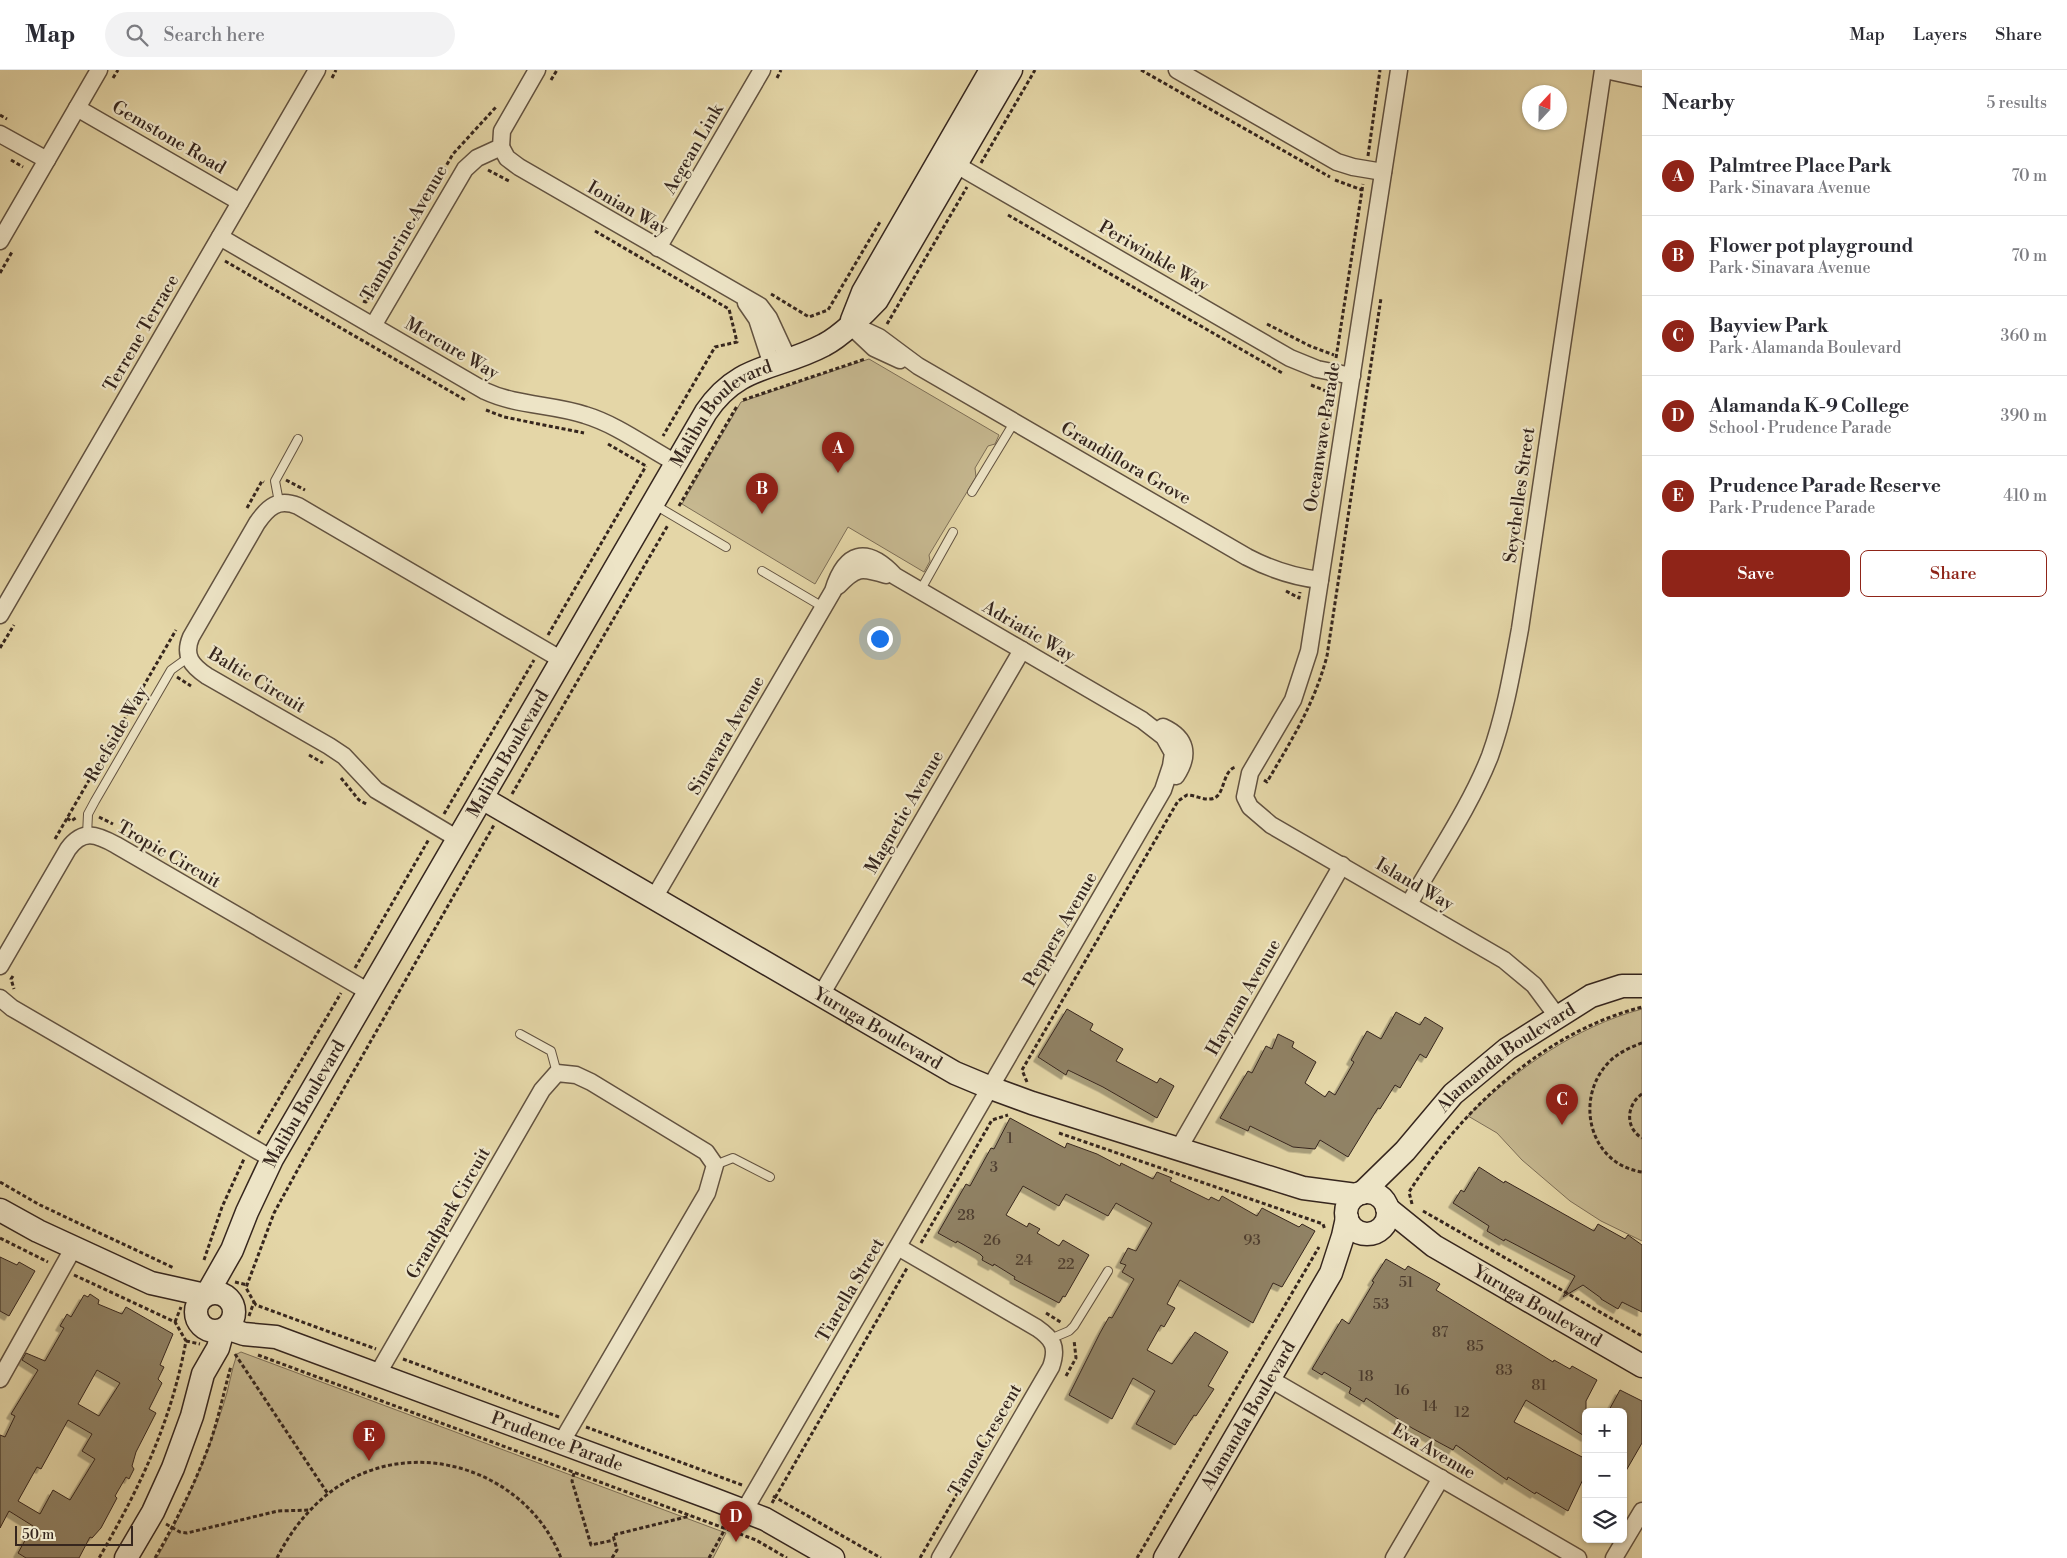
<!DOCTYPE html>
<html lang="en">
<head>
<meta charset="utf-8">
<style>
  :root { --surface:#fff; --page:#f2f2f3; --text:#2b2b33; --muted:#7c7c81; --line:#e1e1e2; --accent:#8f2418 }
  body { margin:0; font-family:"Libre Bodoni",serif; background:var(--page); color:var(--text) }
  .controls { position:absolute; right:15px; bottom:15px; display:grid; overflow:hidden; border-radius:8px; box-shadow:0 1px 4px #0004 }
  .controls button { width:45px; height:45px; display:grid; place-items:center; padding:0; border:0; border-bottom:1px solid var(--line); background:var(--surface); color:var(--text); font:25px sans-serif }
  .compass { position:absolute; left:1522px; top:15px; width:45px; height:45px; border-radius:50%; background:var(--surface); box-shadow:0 1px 4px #0004; rotate:22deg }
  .scale { position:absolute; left:15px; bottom:12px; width:118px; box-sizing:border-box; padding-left:5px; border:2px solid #36261e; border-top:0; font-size:14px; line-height:18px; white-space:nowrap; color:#36261e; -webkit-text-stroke:4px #ede4c6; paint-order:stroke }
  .you { position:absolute; left:879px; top:568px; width:18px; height:18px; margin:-12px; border:4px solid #fff; border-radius:50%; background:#1a73e8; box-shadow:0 0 0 8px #1a73e833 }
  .badge { display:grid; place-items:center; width:32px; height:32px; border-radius:50%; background:var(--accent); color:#fff; font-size:16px; font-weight:700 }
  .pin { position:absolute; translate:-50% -41px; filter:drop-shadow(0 1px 2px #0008) }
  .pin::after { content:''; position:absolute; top:26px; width:18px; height:15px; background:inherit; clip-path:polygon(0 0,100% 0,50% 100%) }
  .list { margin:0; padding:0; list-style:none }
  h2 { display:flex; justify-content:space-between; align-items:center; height:65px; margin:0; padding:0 20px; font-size:21px }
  h2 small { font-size:16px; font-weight:400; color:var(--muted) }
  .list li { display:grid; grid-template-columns:32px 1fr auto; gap:15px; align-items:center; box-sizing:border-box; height:80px; padding:0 20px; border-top:1px solid var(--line) }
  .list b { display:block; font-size:19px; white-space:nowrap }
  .list p { margin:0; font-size:16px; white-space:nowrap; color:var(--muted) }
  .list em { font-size:16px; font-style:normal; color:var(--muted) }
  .actions { display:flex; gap:10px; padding:15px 20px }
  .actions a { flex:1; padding:11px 0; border:1px solid var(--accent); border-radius:8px; text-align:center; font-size:18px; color:var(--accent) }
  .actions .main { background:var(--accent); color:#fff }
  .icon { flex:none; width:28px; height:28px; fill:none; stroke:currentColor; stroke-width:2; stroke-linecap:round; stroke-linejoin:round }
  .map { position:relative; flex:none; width:1642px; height:1488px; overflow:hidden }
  header { display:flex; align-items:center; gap:30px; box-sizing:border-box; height:70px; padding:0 25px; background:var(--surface); border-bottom:1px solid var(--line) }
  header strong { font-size:24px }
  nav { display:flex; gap:28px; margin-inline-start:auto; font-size:18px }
  .search { width:350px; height:45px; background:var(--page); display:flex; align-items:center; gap:12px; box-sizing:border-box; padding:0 18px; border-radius:28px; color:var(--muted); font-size:19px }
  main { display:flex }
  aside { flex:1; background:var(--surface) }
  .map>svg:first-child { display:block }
  .green { fill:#c6b890; stroke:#7e6f57 }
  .building { fill:#908265; stroke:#36261e; fill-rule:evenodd; filter:url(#shadow) }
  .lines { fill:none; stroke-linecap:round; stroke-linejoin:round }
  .lane-casing { stroke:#625240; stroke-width:10 }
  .street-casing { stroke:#625240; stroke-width:19 }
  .secondary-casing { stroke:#36261e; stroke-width:25 }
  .path { stroke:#36261e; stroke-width:3; stroke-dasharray:4 2.5; stroke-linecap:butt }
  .lane { stroke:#ede4c6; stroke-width:8 }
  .street { stroke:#ede4c6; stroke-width:16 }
  .secondary { stroke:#ede4c6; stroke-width:22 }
  .labels { text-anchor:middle; stroke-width:4.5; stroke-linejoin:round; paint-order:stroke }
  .number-label { font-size:15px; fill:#4c3d30 }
  .street-label { font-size:18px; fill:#36261e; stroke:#ede4c6 }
</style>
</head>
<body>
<header>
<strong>Map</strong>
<div class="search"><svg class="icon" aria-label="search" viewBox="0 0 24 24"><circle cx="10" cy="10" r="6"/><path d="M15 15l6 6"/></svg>Search here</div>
<nav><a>Map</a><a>Layers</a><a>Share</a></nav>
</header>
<main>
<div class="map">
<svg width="1642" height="1488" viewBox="0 0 1642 1488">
  <defs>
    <filter id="shadow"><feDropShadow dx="-4.5" dy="4.5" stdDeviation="0" flood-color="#0004"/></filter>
  </defs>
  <rect width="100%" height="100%" fill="#e4d6a7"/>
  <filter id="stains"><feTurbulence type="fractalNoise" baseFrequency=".004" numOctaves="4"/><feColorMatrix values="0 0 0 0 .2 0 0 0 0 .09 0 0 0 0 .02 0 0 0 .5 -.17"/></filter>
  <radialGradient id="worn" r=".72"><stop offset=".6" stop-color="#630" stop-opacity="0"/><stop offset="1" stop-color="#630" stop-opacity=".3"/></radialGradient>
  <g class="green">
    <polygon points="869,289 999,365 995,374 988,376 975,398 976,407 929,485 930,491 924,502 848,457 815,514 682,434 741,332"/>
    <path d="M1642 939V1171L1601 1151 1570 1131 1522 1090 1497 1063 1468 1046C1518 998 1575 957 1642 939Z"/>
    <path d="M241 1282 726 1463 713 1488H157C185 1439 206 1389 223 1336 229 1319 231 1301 237 1284Z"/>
  </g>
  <g class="building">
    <polygon points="1067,939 1093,954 1090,960 1123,979 1116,991 1157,1013 1160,1008 1174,1016 1157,1048 1103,1017 1068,1000 1066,1005 1038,987"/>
    <polygon points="1396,942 1420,955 1425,947 1443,958 1426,988 1420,984 1400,1018 1395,1015 1380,1039 1378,1038 1348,1087 1320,1070 1315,1079 1293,1077 1250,1056 1248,1061 1220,1048 1248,1001 1252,1003 1266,976 1272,979 1278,964 1294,972 1292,977 1316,992 1305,1013 1325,1027 1329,1021 1335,1025 1354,992 1351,990 1367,961 1381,969"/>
    <polygon points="1010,1048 1065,1078 1067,1073 1097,1084 1120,1096 1121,1093 1153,1109 1157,1102 1172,1108 1170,1111 1209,1130 1211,1127 1219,1131 1222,1126 1257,1146 1262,1138 1299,1157 1302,1154 1315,1161 1282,1217 1273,1213 1253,1253 1180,1210 1167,1234 1175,1238 1164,1257 1161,1255 1147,1280 1172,1294 1195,1262 1228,1282 1208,1316 1214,1319 1196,1346 1194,1345 1175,1375 1136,1354 1155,1321 1133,1308 1112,1349 1069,1325 1100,1263 1109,1247 1112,1248 1134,1209 1122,1202 1126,1195 1120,1193 1128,1178 1136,1181 1152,1153 1116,1133 1108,1146 1066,1124 1059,1136 1023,1116 1006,1145 1027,1157 1029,1153 1040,1159 1037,1163 1059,1176 1063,1170 1089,1185 1065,1227 1063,1226 1059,1233 1014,1209 1015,1207 994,1194 993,1196 982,1190 983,1187 980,1184 957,1171 956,1173 938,1163 966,1114 970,1116 991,1078 994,1079"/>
    <polygon points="1479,1097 1504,1113 1505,1111 1594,1161 1598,1154 1625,1169 1628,1165 1642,1175 1642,1242 1622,1232 1618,1239 1601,1229 1601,1228 1583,1215 1563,1227 1575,1206 1505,1169 1504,1171 1487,1161 1489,1156 1453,1133 1461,1120 1464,1122"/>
    <polygon points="0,1187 17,1195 19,1192 35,1201 9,1246 0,1241"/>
    <polygon points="1386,1189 1405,1200 1408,1196 1440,1214 1436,1220 1553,1292 1554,1290 1570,1299 1572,1296 1597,1310 1586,1331 1586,1367 1526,1330 1514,1352 1586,1389 1586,1403 1568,1441 1536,1422 1535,1424 1508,1407 1507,1410 1456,1375 1453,1380 1412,1358 1366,1328 1364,1332 1349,1323 1351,1318 1324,1302 1322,1305 1312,1299 1342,1249 1349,1254 1374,1212 1372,1211"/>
    <path d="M90 1224 99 1230 98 1234 122 1244 126 1237 173 1264 160 1295 164 1297 158 1309 162 1313 149 1339 156 1343 136 1382 132 1396 134 1399 129 1409 126 1407 115 1426 117 1428 101 1458 92 1468 90 1467 79 1488H26L18 1483 33 1456 9 1441 0 1458V1365L5 1367 15 1346 11 1344 38 1300 22 1290 26 1283 45 1291 64 1258 60 1256 67 1244 71 1247 84 1225 88 1227ZM97 1300 120 1313 99 1346 78 1334ZM68 1350 92 1364 82 1381 95 1389 70 1430 53 1420 40 1444 18 1431 37 1397 41 1399Z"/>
    <polygon points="1620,1320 1642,1331 1642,1373 1623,1406 1623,1342 1608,1342"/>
  </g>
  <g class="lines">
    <g class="lane-casing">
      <g id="lane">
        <polyline points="972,422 1015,351"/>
        <polyline points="279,432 275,411 298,369"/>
        <polyline points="655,435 726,477"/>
        <polyline points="762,501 823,537"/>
        <polyline points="920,521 953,462"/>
        <polyline points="87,765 88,744 95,731 171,600 189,587"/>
        <polyline points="520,964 551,981 557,1003"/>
        <polyline points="715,1095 733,1088 770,1107"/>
        <polyline points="1050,1269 1069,1261 1074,1256 1108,1201"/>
      </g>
    </g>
    <g class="street-casing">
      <g id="street">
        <polyline points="1177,0 1337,92 1353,97 1383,102"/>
        <polyline points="1399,0 1309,581 1293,630 1250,703 1245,727 1250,737 1271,755 1504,890 1534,915 1557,946"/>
        <polyline points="1605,0 1642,8"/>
        <polyline points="77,38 240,132"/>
        <polyline points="0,64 47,90"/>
        <polyline points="501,77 507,88 519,97 760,236 769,248 788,289"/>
        <polyline points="948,90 1290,288 1317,299 1352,306"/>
        <path d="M220 167 485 321C517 336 552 334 585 345 618 355 646 377 676 393"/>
        <polyline points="0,171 99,0"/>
        <polyline points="658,178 762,0"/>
        <polyline points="746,233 757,249 772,295"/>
        <path d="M851 254 879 267 918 296 1247 487C1272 500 1293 507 1320 510"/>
        <polyline points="373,256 465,99 477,88 501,77 502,61 537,0"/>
        <polyline points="856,261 874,278 900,290"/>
        <path d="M838 516C856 497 861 497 886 505"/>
        <polyline points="0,545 317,0"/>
        <path d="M1163 657C1187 668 1190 685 1176 706"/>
        <path d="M458 769 376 720 344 686 329 676 207 606C192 596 183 586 191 567L257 453C268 437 278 428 298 436L562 590"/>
        <path d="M654 828 833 521C845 482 866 475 895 506L1142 650 1164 667 1173 683 1171 696 1163 720 744 1441"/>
        <path d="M1409 834C1436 786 1470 737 1490 686 1505 644 1512 602 1520 559L1603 0"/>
        <path d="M0 896 68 779C83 759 96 764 116 775L369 922"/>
        <polyline points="821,925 1022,580"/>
        <polyline points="0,928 12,938 272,1089"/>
        <polyline points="1179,1078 1342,795"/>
        <path d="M898 1177 1037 1258C1053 1269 1058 1277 1051 1297L940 1488"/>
        <polyline points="377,1305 542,1020 557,1003 576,1005 591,1012 706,1082 715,1095 707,1123 561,1373"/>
        <polyline points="0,1309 74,1177"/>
        <polyline points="1270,1309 1578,1488"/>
        <polyline points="1394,1488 1441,1408"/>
        <polyline points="1614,1488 1642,1441"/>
      </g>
    </g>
    <g class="secondary-casing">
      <g id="secondary">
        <polyline points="852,250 863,222 991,0"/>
        <path id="s1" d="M482 728 955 1003 991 1018 1032 1033 1303 1118 1356 1125"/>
        <circle cx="1367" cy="1143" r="21"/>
        <path id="s2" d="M1362 1123 1405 1081 1453 1024 1507 979 1591 926 1622 916H1642"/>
        <path id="s3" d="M1387 1138 1434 1176 1642 1296"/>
        <polyline points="0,1140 38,1161 151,1213 205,1225"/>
        <circle cx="215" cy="1242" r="19"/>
        <path id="s4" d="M207 1224 232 1180 247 1142 272 1089 706 342C739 293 777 300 824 275 840 267 865 243 877 230L1011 0"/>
        <path id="s5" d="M226 1258 244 1264 276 1267 713 1429 765 1449 833 1488"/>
        <polyline points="126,1488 153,1442 173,1398 192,1346 203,1304 218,1278 223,1260"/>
        <path id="s6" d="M1165 1488 1331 1203 1343 1166 1347 1148"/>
      </g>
    </g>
    <g class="path">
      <polyline points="1141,0 1330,107"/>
      <polyline points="113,8 118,0"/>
      <polyline points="332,8 336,0"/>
      <polyline points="777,8 781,0"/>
      <polyline points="551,10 557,0"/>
      <polyline points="0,45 7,49"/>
      <polyline points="1368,86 1380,0"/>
      <polyline points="11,90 23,97"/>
      <polyline points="981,93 1035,0"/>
      <polyline points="488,100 509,111"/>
      <polyline points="1335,110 1362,120"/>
      <polyline points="1008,145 1284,304"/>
      <polyline points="595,161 729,239 737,272 715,277 663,366"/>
      <polyline points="225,191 467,331"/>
      <polyline points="0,203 12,182"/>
      <polyline points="771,224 809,247 828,240 880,152"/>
      <polyline points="363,231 366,232 453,84 496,37"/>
      <polyline points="887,254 967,117"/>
      <polyline points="1267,254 1310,276 1334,285"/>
      <polyline points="1336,288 1363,114"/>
      <polyline points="1311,315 1331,323"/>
      <polyline points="743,330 865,289"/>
      <polyline points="486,340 504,347 584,363"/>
      <polyline points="608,374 646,396 647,395"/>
      <polyline points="1322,382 1332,317"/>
      <polyline points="286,410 305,420"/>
      <polyline points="679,436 737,336"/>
      <polyline points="247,438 262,411 264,412"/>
      <polyline points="1286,521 1299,528 1300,522"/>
      <polyline points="548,565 646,396"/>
      <polyline points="0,578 14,555"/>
      <polyline points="177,607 191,616"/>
      <polyline points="309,685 323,693"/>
      <polyline points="341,708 359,730 368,735"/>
      <path d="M1264 710 1267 712C1292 669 1314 635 1327 586L1381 228"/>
      <polyline points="512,724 668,455"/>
      <polyline points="444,744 534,590"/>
      <polyline points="99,747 113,754"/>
      <polyline points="67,748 71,751 77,747"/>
      <polyline points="55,769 176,560"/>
      <polyline points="355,898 429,769"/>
      <polyline points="13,906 11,909 14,919"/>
      <path d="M1642 973C1631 977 1620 982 1611 990 1573 1026 1588 1094 1642 1102"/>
      <path d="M1027 1012 1022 1000 1178 731 1187 725C1195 725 1203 730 1210 729 1226 729 1221 700 1236 697"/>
      <path d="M1642 1024C1626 1035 1625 1058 1642 1068"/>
      <polyline points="1059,1063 1323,1154 1325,1160"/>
      <polyline points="258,1064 341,923"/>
      <polyline points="0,1112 40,1135 174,1198"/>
      <path d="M1412 1134 1409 1122C1462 1039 1544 962 1642 937"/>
      <polyline points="1423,1141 1642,1266"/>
      <polyline points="0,1168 48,1192"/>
      <polyline points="921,1173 992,1050 1008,1045"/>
      <polyline points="204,1190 222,1137 244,1089"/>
      <path d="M74 1205 175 1252 186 1271C171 1353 140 1417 99 1488"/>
      <polyline points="235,1212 247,1215"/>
      <polyline points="254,1232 256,1235 376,1279"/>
      <polyline points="1046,1243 1062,1253"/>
      <polyline points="249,1246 254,1232 246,1218 247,1215 274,1143 303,1090 494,755"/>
      <polyline points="175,1252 181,1237"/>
      <polyline points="186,1271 200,1274"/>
      <polyline points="235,1284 328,1424"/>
      <polyline points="258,1285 756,1470 787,1488"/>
      <polyline points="403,1289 559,1347"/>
      <polyline points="1066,1306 1076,1288 1074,1270"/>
      <polyline points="586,1357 742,1415"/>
      <polyline points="574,1403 572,1411 591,1475 614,1470"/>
      <polyline points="773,1426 881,1488"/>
      <polyline points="772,1433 907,1198"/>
      <polyline points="166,1454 180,1462 187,1463 278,1441 310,1440"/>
      <path d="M155 1488C177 1450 196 1412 211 1370 219 1346 224 1321 231 1296"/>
      <path d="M277 1488C294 1454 321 1423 355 1407 432 1369 530 1408 561 1488"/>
      <polyline points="612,1488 617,1480 613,1465 690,1446"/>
      <polyline points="709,1488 725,1459"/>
      <polyline points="920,1488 990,1367"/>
      <polyline points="1137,1488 1319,1177"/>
    </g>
    <use href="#lane" class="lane"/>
    <use href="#street" class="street"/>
    <use href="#secondary" class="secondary"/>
  </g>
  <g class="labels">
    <g class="number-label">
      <text x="1010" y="1073">1</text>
      <text x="994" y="1102">3</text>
      <text x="966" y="1150">28</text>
      <text x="992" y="1175">26</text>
      <text x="1252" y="1175">93</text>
      <text x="1024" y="1195">24</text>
      <text x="1066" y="1199">22</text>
      <text x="1406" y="1217">51</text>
      <text x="1381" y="1239">53</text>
      <text x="1440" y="1267">87</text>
      <text x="1475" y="1281">85</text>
      <text x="1504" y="1305">83</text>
      <text x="1366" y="1311">18</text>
      <text x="1539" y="1320">81</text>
      <text x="1402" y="1325">16</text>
      <text x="1430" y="1341">14</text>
      <text x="1462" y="1347">12</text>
    </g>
    <g class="street-label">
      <text transform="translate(169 67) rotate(30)" y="6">Gemstone Road</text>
      <text transform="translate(693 79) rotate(-60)" y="6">Aegean Link</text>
      <text transform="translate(628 138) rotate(30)" y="6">Ionian Way</text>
      <text transform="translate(404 163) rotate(-60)" y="6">Tamborine Avenue</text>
      <text transform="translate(1154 186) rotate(30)" y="6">Periwinkle Way</text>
      <text transform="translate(141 263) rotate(-60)" y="6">Terrene Terrace</text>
      <text transform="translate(452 278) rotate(30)" y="6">Mercure Way</text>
      <text dy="6" stroke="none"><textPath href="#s4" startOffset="1024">Malibu Boulevard</textPath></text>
      <text transform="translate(1322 367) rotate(-81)" y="6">Oceanwave Parade</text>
      <text transform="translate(1126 393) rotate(30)" y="6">Grandiflora Grove</text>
      <text transform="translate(1519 425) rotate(-82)" y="6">Seychelles Street</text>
      <text transform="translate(1029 561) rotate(30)" y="6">Adriatic Way</text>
      <text transform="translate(257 610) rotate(31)" y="6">Baltic Circuit</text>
      <text transform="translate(116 664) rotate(-60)" y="6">Reefside Way</text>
      <text transform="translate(726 665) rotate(-60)" y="6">Sinavara Avenue</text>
      <text dy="6" stroke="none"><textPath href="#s4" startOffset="619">Malibu Boulevard</textPath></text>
      <text transform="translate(904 742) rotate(-60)" y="6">Magnetic Avenue</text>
      <text transform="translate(169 784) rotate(30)" y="6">Tropic Circuit</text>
      <text transform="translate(1415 814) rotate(30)" y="6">Island Way</text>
      <text transform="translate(1060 859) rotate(-60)" y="6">Peppers Avenue</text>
      <text transform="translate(1243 927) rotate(-60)" y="6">Hayman Avenue</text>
      <text dy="6" stroke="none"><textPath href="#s1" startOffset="458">Yuruga Boulevard</textPath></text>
      <text dy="6" stroke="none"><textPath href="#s2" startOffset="199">Alamanda Boulevard</textPath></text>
      <text dy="6" stroke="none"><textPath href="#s4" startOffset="214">Malibu Boulevard</textPath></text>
      <text transform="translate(448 1143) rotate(-60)" y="6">Grandpark Circuit</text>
      <text transform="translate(850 1220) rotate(-60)" y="6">Tiarella Street</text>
      <text dy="6" stroke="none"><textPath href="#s3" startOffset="180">Yuruga Boulevard</textPath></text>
      <text dy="6" stroke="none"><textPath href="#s6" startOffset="165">Alamanda Boulevard</textPath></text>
      <text transform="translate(985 1370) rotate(-60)" y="6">Tanoa Crescent</text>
      <text dy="6" stroke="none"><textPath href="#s5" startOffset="351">Prudence Parade</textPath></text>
      <text transform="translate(1434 1381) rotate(30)" y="6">Eva Avenue</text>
    </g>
  </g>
  <rect width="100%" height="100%" filter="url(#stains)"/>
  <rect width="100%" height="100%" fill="url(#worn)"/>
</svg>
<div class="controls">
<button>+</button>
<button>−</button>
<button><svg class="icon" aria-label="layers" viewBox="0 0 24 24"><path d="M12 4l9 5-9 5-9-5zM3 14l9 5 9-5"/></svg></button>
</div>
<svg class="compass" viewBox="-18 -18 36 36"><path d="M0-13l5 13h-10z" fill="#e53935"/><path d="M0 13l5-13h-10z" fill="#7c7c81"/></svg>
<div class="scale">50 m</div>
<div class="you"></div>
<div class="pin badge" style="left:838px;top:403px">A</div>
<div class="pin badge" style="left:762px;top:444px">B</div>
<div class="pin badge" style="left:1562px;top:1055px">C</div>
<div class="pin badge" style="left:736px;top:1472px">D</div>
<div class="pin badge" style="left:369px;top:1391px">E</div>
</div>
<aside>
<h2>Nearby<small>5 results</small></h2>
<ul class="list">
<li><span class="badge">A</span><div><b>Palmtree Place Park</b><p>Park · Sinavara Avenue</p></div><em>70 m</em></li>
<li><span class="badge">B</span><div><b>Flower pot playground</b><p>Park · Sinavara Avenue</p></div><em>70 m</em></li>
<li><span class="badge">C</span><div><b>Bayview Park</b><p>Park · Alamanda Boulevard</p></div><em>360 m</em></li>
<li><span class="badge">D</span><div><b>Alamanda K-9 College</b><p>School · Prudence Parade</p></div><em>390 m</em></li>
<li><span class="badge">E</span><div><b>Prudence Parade Reserve</b><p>Park · Prudence Parade</p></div><em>410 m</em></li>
</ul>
<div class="actions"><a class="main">Save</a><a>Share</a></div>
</aside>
</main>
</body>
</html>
